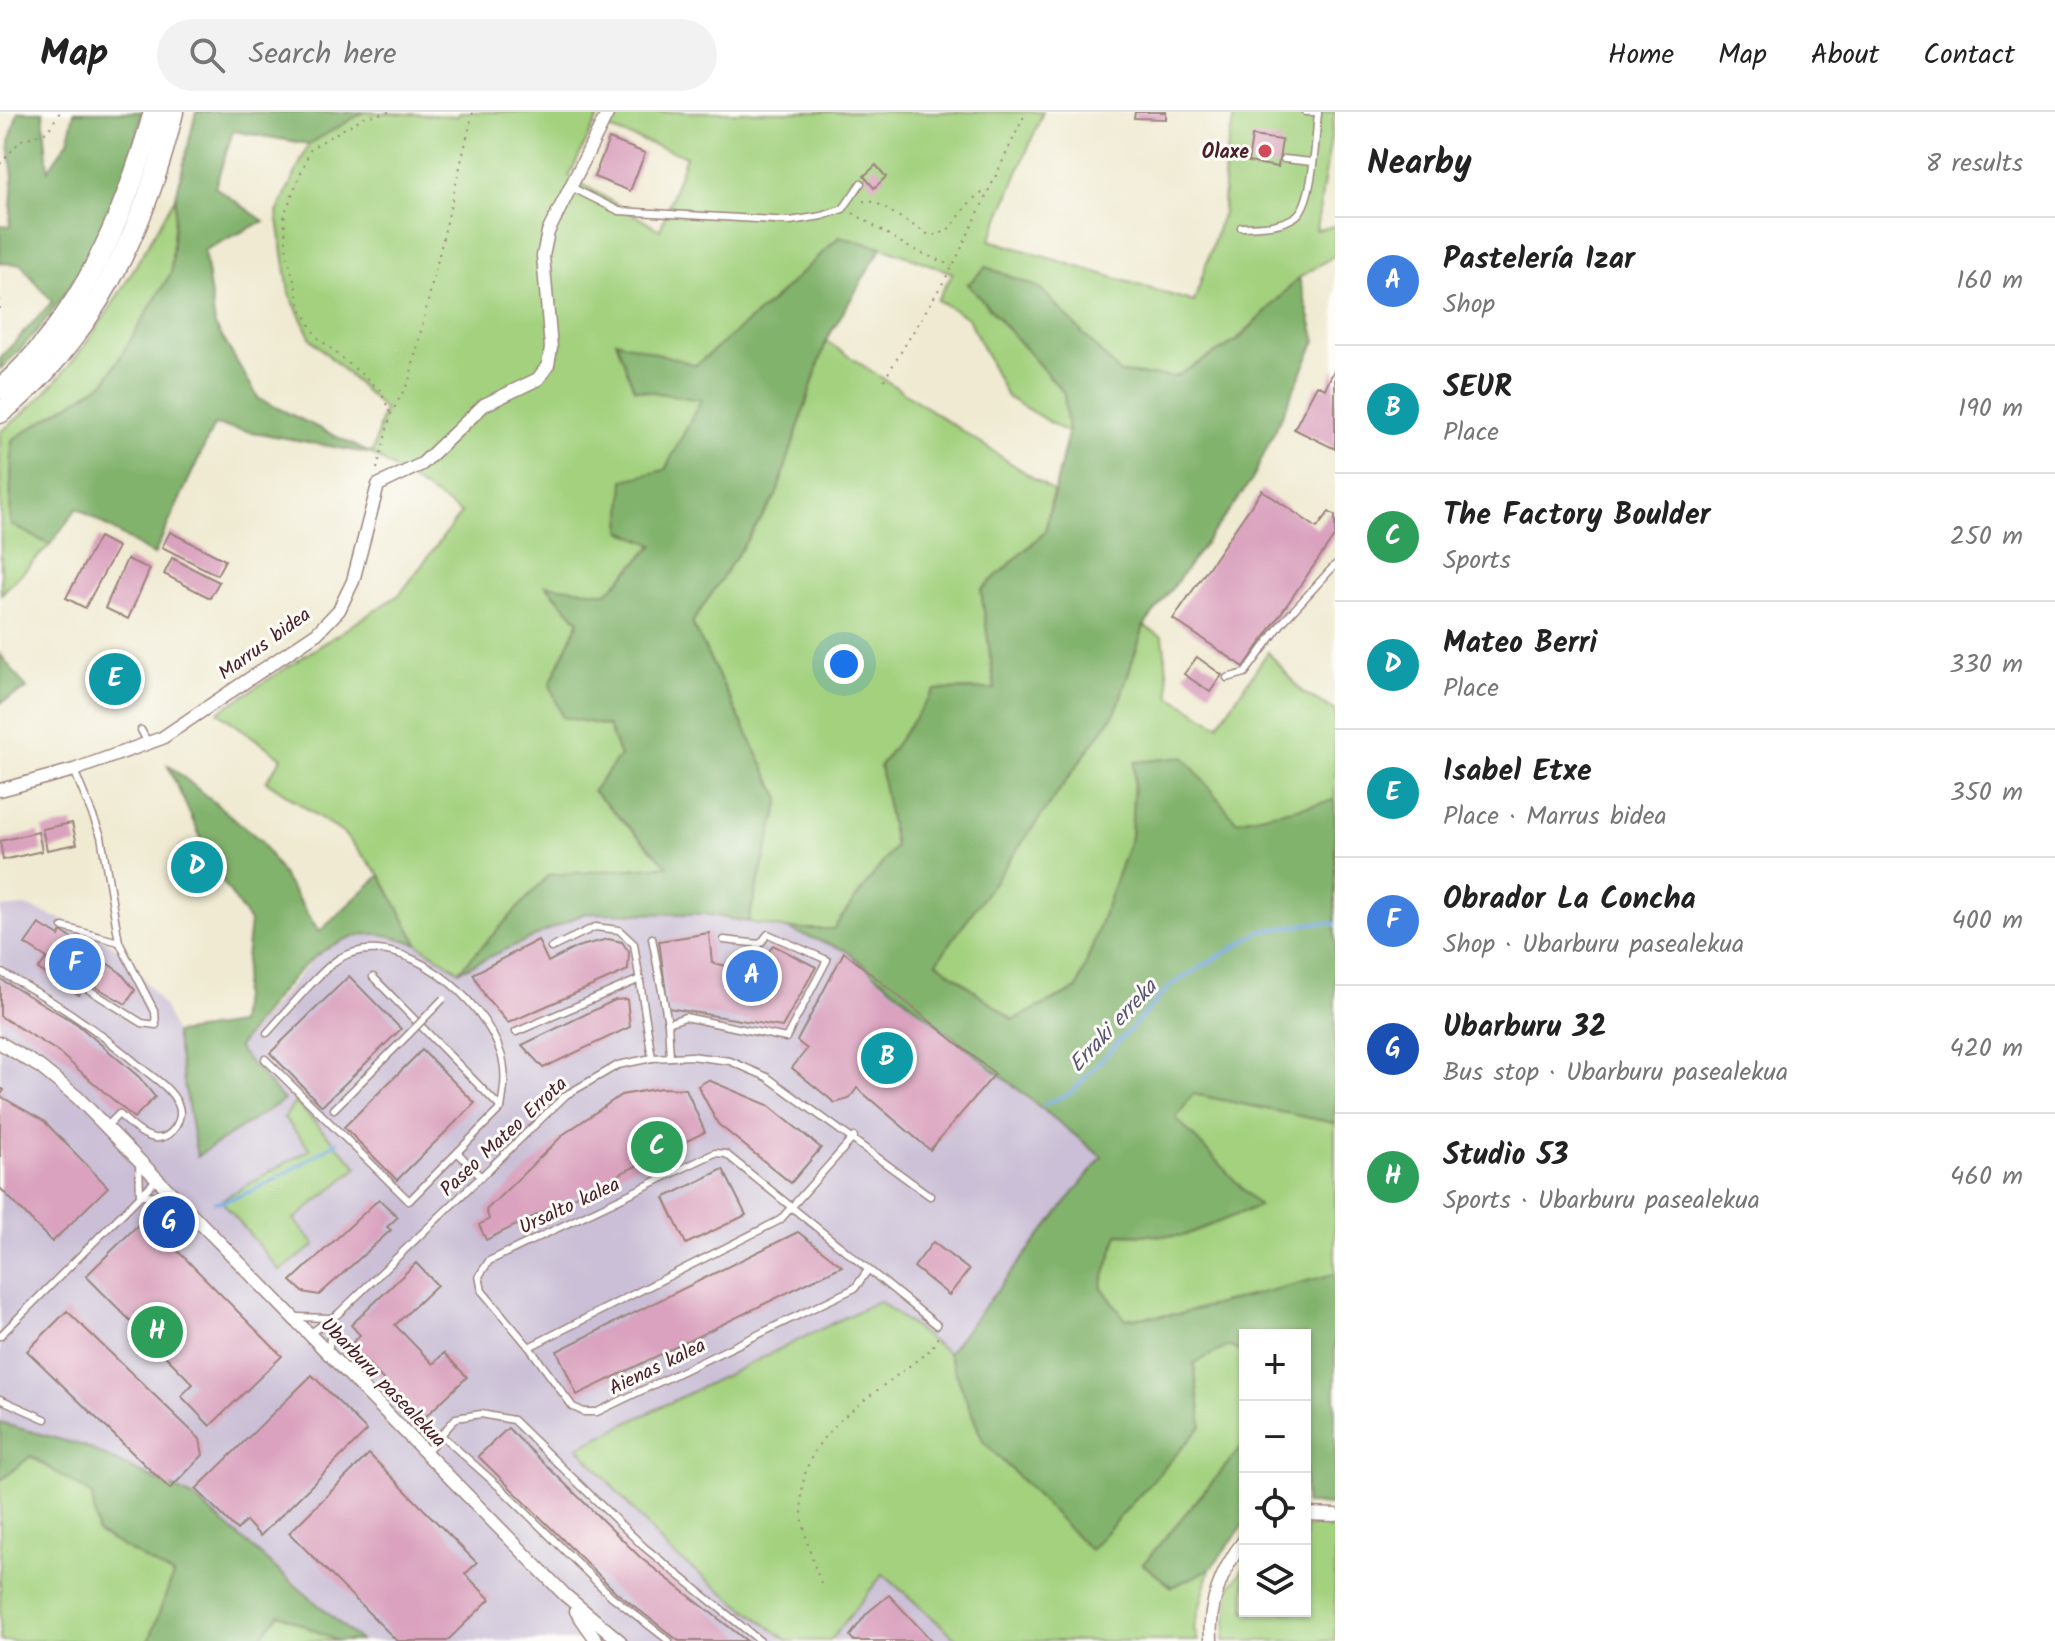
<!DOCTYPE html>
<html lang="en">
<head>
<meta charset="utf-8">
<style>
  :root { --surface:#fff; --page:#f2f2f2; --text:#222; --muted:#767676; --line:#e0e0e0; --accent:#d93025 }
  body { margin:0; font-family:Kalam,sans-serif; background:var(--page); color:var(--text) }
  .controls { position:absolute; right:24px; bottom:24px; display:grid; overflow:hidden; border-radius:0px; box-shadow:0 2px 6px #0004 }
  .controls button { width:72px; height:72px; display:grid; place-items:center; padding:0; border:0; border-bottom:2px solid var(--line); background:var(--surface); color:var(--text); font:40px sans-serif }
  .you { position:absolute; left:844px; top:552px; width:28px; height:28px; margin:-20px; border:6px solid #fff; border-radius:50%; background:#1a73e8; box-shadow:0 0 0 12px #1a73e833 }
  .badge { display:grid; place-items:center; width:52px; height:52px; border-radius:50%; background:var(--accent); color:#fff; font-size:26px; font-weight:700 }
  .pin { position:absolute; translate:-50% -50%; border:4px solid #fff; box-shadow:0 2px 8px #0006 }
  .list { margin:0; padding:0; list-style:none }
  h2 { display:flex; justify-content:space-between; align-items:center; height:104px; margin:0; padding:0 32px; font-size:34px }
  h2 small { font-size:26px; font-weight:400; color:var(--muted) }
  .list li { display:grid; grid-template-columns:52px 1fr auto; gap:24px; align-items:center; box-sizing:border-box; height:128px; padding:0 32px; border-top:2px solid var(--line) }
  .list b { display:block; font-size:30px; white-space:nowrap }
  .list p { margin:0; font-size:26px; white-space:nowrap; color:var(--muted) }
  .list em { font-size:26px; font-style:normal; color:var(--muted) }
  .icon { flex:none; width:44px; height:44px; fill:none; stroke:currentColor; stroke-width:2; stroke-linecap:round; stroke-linejoin:round }
  .map { position:relative; flex:none; width:1335px; height:1529px; overflow:hidden }
  header { display:flex; align-items:center; gap:48px; box-sizing:border-box; height:112px; padding:0 40px; background:var(--surface); border-bottom:2px solid var(--line) }
  header strong { font-size:38px }
  nav { display:flex; gap:44px; margin-inline-start:auto; font-size:28px }
  .search { width:560px; height:72px; background:var(--page); display:flex; align-items:center; gap:20px; box-sizing:border-box; padding:0 28px; border-radius:44px; color:var(--muted); font-size:30px }
  main { display:flex }
  aside { flex:1; background:var(--surface) }
  .map>svg:first-child { display:block }
  .industrial { fill:#cabfd6 }
  .green { fill:#a3d17e; stroke:#767854; stroke-width:2 }
  .forest { fill:#82b36d; stroke:#66694c; stroke-width:2 }
  .lines { fill:none; stroke-linecap:round; stroke-linejoin:round }
  .stream { stroke:#73a5df; stroke-width:4 }
  .building { fill:#daa2be }
  .service-casing { stroke:#9c847e; stroke-width:9 }
  .minor-casing { stroke:#9c847e; stroke-width:15 }
  .primary-casing { stroke:#9c847e; stroke-width:23 }
  .path { stroke:#9c847e; stroke-width:2; stroke-dasharray:2 6; stroke-linecap:butt }
  .service { stroke:#fff; stroke-width:6 }
  .minor { stroke:#fff; stroke-width:12 }
  .primary { stroke:#fff; stroke-width:20 }
  .service-bridge-casing { stroke:#9c847e; stroke-width:9; stroke-linecap:butt }
  .service-bridge { stroke:#fff; stroke-width:6 }
  .poi-dot { fill:#d1495b; stroke:#fdfcf7; stroke-width:3 }
  .labels { text-anchor:middle; stroke-width:6; stroke-linejoin:round; paint-order:stroke }
  .poi-label { font-size:20px; font-weight:bold; fill:#4a1f2b; stroke:#fdfcf7; text-anchor:end }
  .street-label { font-size:20px; fill:#4a1f2b; stroke:#fdfcf7 }
  .water-label { font-size:22px; font-style:italic; fill:#5a5573; stroke:#fdfcf7 }
</style>
</head>
<body>
<header>
<strong>Map</strong>
<div class="search"><svg class="icon" aria-label="search" viewBox="0 0 24 24"><circle cx="10" cy="10" r="6"/><path d="M15 15l6 6"/></svg>Search here</div>
<nav><a>Home</a><a>Map</a><a>About</a><a>Contact</a></nav>
</header>
<main>
<div class="map">
<svg width="1335" height="1529" viewBox="0 0 1335 1529">
  <rect width="100%" height="100%" fill="#fdfcf7"/>
  <filter id="ink" filterUnits="userSpaceOnUse"><feTurbulence type="fractalNoise" baseFrequency=".0125" numOctaves="2"/><feDisplacementMap in="SourceGraphic" scale="16" xChannelSelector="R" yChannelSelector="G"/><feConvolveMatrix kernelMatrix="1 2 1 2 8 2 1 2 1" color-interpolation-filters="sRGB"/></filter>
  <filter id="wash" filterUnits="userSpaceOnUse"><feTurbulence type="fractalNoise" baseFrequency=".006" numOctaves="4" result="noise"/><feDisplacementMap in="SourceGraphic" scale="32" xChannelSelector="R" yChannelSelector="G"/><feGaussianBlur stdDeviation="1.8" result="paint"/><feColorMatrix in="noise" values="0 0 0 0 0 0 0 0 0 0 0 0 0 0 0 0 0 1.4 0 .05"/><feComposite in="paint" operator="in"/></filter>
  <g filter="url(#wash)">
    <rect width="100%" height="100%" fill="#efead1"/>
    <g class="industrial">
      <polygon points="25,794 89,817 126,844 164,895 175,921 197,1044 284,988 237,937 316,844 344,828 376,822 418,832 459,859 585,801 704,802 787,817 845,838 1102,1045 948,1241 878,1189 578,1335 669,1439 788,1529 360,1529 193,1385 84,1334 0,1311 0,796"/>
      <polygon points="883,1461 959,1529 830,1529"/>
    </g>
    <g class="green">
      <polygon points="364,0 458,4 460,0 601,0 569,64 660,118 686,44 606,16 623,0 1043,0 990,128 1194,190 1223,100 1225,49 1235,0 1335,0 1316,118 1335,114 1335,143 1299,166 1237,228 1175,265 1119,261 1040,176 968,172 1064,281 1068,321 1007,285 968,206 937,188 953,161 882,135 839,125 769,192 696,253 701,288 665,358 654,432 607,481 547,475 579,509 550,572 562,605 608,614 620,644 593,679 668,754 549,763 459,859 418,832 380,763 344,722 266,669 282,646 218,600 400,482 461,401 372,342 384,297 311,227 289,181 277,101 309,32"/>
      <path d="M176 84 171 161 105 270 12 328 10 412 50 433 1 482 0 320C81 262 127 167 176 84Z"/>
      <polygon points="826,229 1053,379 1045,420 981,478 995,577 935,578 880,654 895,734 833,817 787,817 748,810 780,687 692,511 776,384"/>
      <polygon points="1144,514 1163,525 1170,584 1218,613 1268,540 1303,581 1335,598 1335,688 1236,709 1184,645 1135,651 1131,725 1077,877 1013,908 936,850 1116,599"/>
      <polygon points="1193,982 1335,1011 1335,1162 1179,1202 1125,1207 1101,1174 1118,1122 1183,1124 1176,1006"/>
      <polygon points="295,990 358,1055 294,1108 315,1133 280,1159 221,1088 310,1037 284,1006"/>
      <polygon points="879,1189 948,1241 983,1329 1229,1234 1245,1242 1245,1331 1143,1452 1172,1475 1210,1457 1194,1516 1198,1529 959,1529 883,1462 830,1529 788,1529 669,1439 578,1335"/>
      <polygon points="30,1344 93,1383 97,1420 173,1463 149,1529 0,1529 0,1369"/>
      <polygon points="1328,1411 1335,1412 1335,1529 1224,1529 1230,1475 1245,1454 1245,1499 1305,1499 1305,1416"/>
      <polygon points="279,1502 333,1526 337,1529 258,1529"/>
    </g>
    <g class="forest">
      <path d="M18 0H43L48 58 68 29 74 0H142C123 93 71 193 0 257V246L52 190 21 152 0 151V113L10 114 13 65 9 30Z"/>
      <polygon points="196,0 364,0 309,32 233,19 215,75 264,109 204,138 215,213 259,287 372,342 214,313 154,443 77,396 50,433 10,412 12,328 105,270 171,161 176,84"/>
      <polygon points="839,125 882,135 826,229 776,384 692,511 780,687 748,810 704,802 585,801 459,859 549,763 668,754 593,679 620,644 608,614 562,605 550,572 579,509 546,473 607,481 654,433 621,419 624,368 665,358 701,288 634,277 616,229 696,253 769,192"/>
      <polygon points="986,155 1040,176 1120,261 1175,265 1238,228 1299,166 1316,229 1252,368 1144,514 1116,599 937,850 1013,908 1077,877 1131,725 1135,650 1184,645 1236,709 1335,688 1335,1011 1193,982 1176,1006 1259,1094 1183,1124 1118,1122 1101,1174 1125,1207 1179,1202 1335,1162 1335,1393 1305,1392 1305,1223 1245,1223 1245,1242 1229,1234 1194,1251 1202,1314 1090,1438 983,1329 948,1241 1102,1045 845,838 787,817 833,817 895,734 880,654 935,578 995,577 981,478 1045,420 1068,321 1064,281 968,172"/>
      <polygon points="0,542 27,577 0,591"/>
      <path d="M167 652 260 728 319 820 380 763 418 832C405 829 389 822 376 822 312 821 272 893 237 936L284 988 197 1044 175 921 239 912 250 810 218 763Z"/>
      <polygon points="0,1311 84,1334 193,1385 360,1529 337,1529 279,1502 258,1529 149,1529 173,1463 97,1420 92,1383 31,1344 0,1369"/>
      <polygon points="1245,1331 1245,1411 1210,1457 1172,1475 1143,1452"/>
    </g>
    <g class="lines">
      <g class="stream">
        <polyline points="1045,992 1071,981 1171,873 1262,819 1321,810 1335,812"/>
        <path d="M215 1090C246 1088 310 1047 337 1030"/>
      </g>
    </g>
    <g id="blocks">
      <g class="building">
        <polygon points="1135,0 1166,0 1166,7 1134,6"/>
        <polygon points="1252,24 1282,28 1278,55 1248,50"/>
        <polygon points="609,27 645,41 630,79 594,65"/>
        <polygon points="876,53 886,65 874,76 864,64"/>
        <polygon points="1335,256 1335,337 1294,317 1317,273 1325,277"/>
        <polygon points="1262,378 1317,416 1329,400 1335,404 1335,423 1244,555 1173,507"/>
        <polygon points="170,420 225,448 217,463 162,435"/>
        <polygon points="99,425 118,435 85,496 66,486"/>
        <polygon points="172,446 219,470 210,486 164,462"/>
        <polygon points="127,447 150,457 128,507 105,496"/>
        <polygon points="120,542 139,577 110,592 91,557"/>
        <polygon points="1197,545 1222,563 1210,580 1184,562"/>
        <polygon points="72,711 77,732 47,738 42,717"/>
        <polygon points="38,720 42,739 3,748 0,729"/>
        <polygon points="179,733 216,734 216,777 178,776"/>
        <polygon points="39,812 59,824 61,819 121,861 135,878 126,892 87,870 79,883 38,857 47,846 25,832"/>
        <polygon points="709,821 712,851 757,860 773,833 816,855 782,915 668,896 659,829"/>
        <polygon points="608,827 622,830 629,840 628,858 508,911 485,884 473,862 538,828 548,850 577,835"/>
        <polygon points="844,840 995,962 930,1038 857,976 849,987 835,991 792,956 807,937 797,929"/>
        <polygon points="349,864 401,917 322,994 270,941"/>
        <polygon points="0,867 77,912 139,965 155,985 134,1006 57,939 0,904"/>
        <polygon points="627,887 630,915 543,956 522,933 615,888"/>
        <polygon points="422,938 475,991 397,1068 344,1015"/>
        <polygon points="708,968 768,993 821,1036 791,1071 718,1012 698,974"/>
        <polygon points="0,976 4,978 0,984 44,1009 108,1075 52,1130 0,1076"/>
        <polygon points="661,976 686,977 705,1020 486,1128 479,1113 489,1107 486,1098 564,1022 621,983"/>
        <polygon points="723,1057 746,1103 686,1132 664,1086"/>
        <polygon points="379,1087 398,1105 387,1115 391,1118 319,1183 303,1180 291,1169"/>
        <polygon points="145,1106 282,1244 210,1314 181,1284 193,1272 86,1164"/>
        <polygon points="798,1120 842,1154 577,1283 557,1239"/>
        <polygon points="933,1130 969,1158 949,1183 914,1155"/>
        <polygon points="416,1151 437,1173 395,1213 433,1252 444,1241 467,1265 422,1308 350,1233 360,1223 351,1213"/>
        <polygon points="67,1199 200,1327 203,1343 170,1377 27,1239"/>
        <polygon points="312,1263 367,1319 260,1424 246,1409 237,1418 196,1377"/>
        <polygon points="508,1316 642,1447 747,1529 679,1529 616,1480 478,1344"/>
        <polygon points="369,1342 477,1451 465,1462 490,1487 447,1529 397,1529 289,1421"/>
        <polygon points="889,1483 932,1529 854,1529 850,1524 867,1501"/>
      </g>
    </g>
  </g>
  <g filter="url(#ink)">
    <use href="#blocks" fill-opacity="0" stroke="#9c847e" stroke-width="2"/>
    <g class="lines">
      <g class="service-casing">
        <g id="service">
          <polyline points="1306,0 1318,0"/>
          <polyline points="1284,47 1312,50"/>
          <polyline points="569,74 619,99 790,109 822,104 843,97 861,71"/>
          <path d="M1241 115C1260 114 1280 115 1296 104 1314 91 1315 24 1318 2"/>
          <polyline points="1227,566 1245,561 1282,511 1335,453"/>
          <polyline points="141,618 148,631"/>
          <polyline points="74,658 101,724 119,830 155,900 156,913 142,911 86,876"/>
          <polyline points="63,815 119,830"/>
          <polyline points="652,826 668,911 670,945"/>
          <polyline points="551,836 595,815 619,818 634,832 652,946"/>
          <path d="M0 860C53 887 98 918 143 957 156 967 171 977 178 992 185 1006 172 1028 155 1026 141 1024 129 1011 119 1002L106 1015"/>
          <polyline points="668,911 685,905 786,926 827,848 768,822 760,832 724,828"/>
          <polyline points="516,920 640,867"/>
          <path d="M267 921C285 902 321 857 340 846 401 813 484 887 501 942 507 960 504 978 501 996"/>
          <polyline points="265,947 409,1089 501,996 373,865"/>
          <polyline points="334,997 408,923"/>
          <polyline points="854,1025 780,1108 529,1235 573,1295 584,1300 597,1300 855,1176 868,1158"/>
          <polyline points="458,1041 481,1065"/>
          <polyline points="139,1050 140,1083"/>
          <polyline points="140,1083 173,1084"/>
          <polyline points="297,1205 329,1206"/>
          <polyline points="309,1222 338,1202 566,983 618,953 652,946 691,944 730,949 767,965 930,1084"/>
          <polyline points="0,1224 157,1067"/>
          <polyline points="529,1235 482,1179 479,1164 489,1149 715,1041 726,1042 937,1213"/>
          <polyline points="328,1241 333,1205"/>
          <polyline points="0,1287 45,1307"/>
          <polyline points="441,1323 506,1381 610,1483 669,1529"/>
          <polyline points="425,1341 456,1306 481,1302 513,1308 644,1435 760,1529"/>
        </g>
      </g>
      <g class="minor-casing">
        <g id="minor">
          <polyline points="0,678 74,658 162,626 317,521 339,498 353,469 378,373 422,352 484,293 538,267 548,253 551,236 543,144 548,120 608,0"/>
          <polyline points="0,931 40,955 77,985 565,1483 620,1529"/>
          <polyline points="1305,1402 1335,1403"/>
          <polyline points="576,1499 597,1529"/>
          <path d="M1211 1529C1208 1491 1222 1457 1245 1427"/>
        </g>
      </g>
      <g class="primary-casing">
        <g id="primary">
          <path d="M0 277C82 206 125 103 154 0"/>
          <path d="M0 301C92 230 147 111 173 0"/>
        </g>
      </g>
      <g class="path">
        <polyline points="389,0 364,5 311,36 284,103 287,143 302,198 316,224 380,278 391,302"/>
        <polyline points="0,52 21,28 47,20 60,0"/>
        <path d="M863 89 875 90 929 123C959 125 960 86 988 79"/>
        <polyline points="853,101 910,136 952,154"/>
        <polyline points="0,187 0,198"/>
        <polyline points="884,268 953,154 1026,0"/>
        <polyline points="377,357 391,302 409,269 473,0"/>
        <path d="M821 1471C766 1334 836 1314 931 1237L939 1223"/>
      </g>
      <use href="#service" class="service"/>
      <use href="#minor" class="minor"/>
      <use href="#primary" class="primary"/>
      <g class="service-bridge-casing">
        <polyline id="service-bridge" points="408,923 443,887"/>
      </g>
      <use href="#service-bridge" class="service-bridge"/>
    </g>
  </g>
  <circle class="poi-dot" cx="1265" cy="39" r="8"/>
  <g class="labels">
    <g class="poi-label">
      <text x="1249" y="46">Olaxe</text>
    </g>
    <g class="street-label">
      <text transform="translate(264 531) rotate(-36)" y="7">Marrus bidea</text>
      <text transform="translate(503 1024) rotate(-43)" y="7">Paseo Mateo Errota</text>
      <text transform="translate(569 1093) rotate(-25)" y="7">Ursalto kalea</text>
      <text transform="translate(657 1254) rotate(-26)" y="7">Aienas kalea</text>
      <text transform="translate(384 1270) rotate(46)" y="7">Ubarburu pasealekua</text>
    </g>
    <g class="water-label">
      <text transform="translate(1112 913) rotate(-47)" y="8">Erraki erreka</text>
    </g>
  </g>
</svg>
<div class="controls">
<button>+</button>
<button>−</button>
<button><svg class="icon" aria-label="locate" viewBox="0 0 24 24"><circle cx="12" cy="12" r="6"/><path d="M12 2v4M12 18v4M2 12h4M18 12h4"/></svg></button>
<button><svg class="icon" aria-label="layers" viewBox="0 0 24 24"><path d="M12 4l9 5-9 5-9-5zM3 14l9 5 9-5"/></svg></button>
</div>
<div class="you"></div>
<div class="pin badge" style="left:752px;top:864px;background:#3f7fe0">A</div>
<div class="pin badge" style="left:887px;top:946px;background:#0f9aa8">B</div>
<div class="pin badge" style="left:657px;top:1035px;background:#2e9e5b">C</div>
<div class="pin badge" style="left:197px;top:755px;background:#0f9aa8">D</div>
<div class="pin badge" style="left:115px;top:567px;background:#0f9aa8">E</div>
<div class="pin badge" style="left:75px;top:852px;background:#3f7fe0">F</div>
<div class="pin badge" style="left:169px;top:1110px;background:#1a4fb4">G</div>
<div class="pin badge" style="left:157px;top:1220px;background:#2e9e5b">H</div>
</div>
<aside>
<h2>Nearby<small>8 results</small></h2>
<ul class="list">
<li><span class="badge" style="background:#3f7fe0">A</span><div><b>Pastelería Izar</b><p>Shop</p></div><em>160 m</em></li>
<li><span class="badge" style="background:#0f9aa8">B</span><div><b>SEUR</b><p>Place</p></div><em>190 m</em></li>
<li><span class="badge" style="background:#2e9e5b">C</span><div><b>The Factory Boulder</b><p>Sports</p></div><em>250 m</em></li>
<li><span class="badge" style="background:#0f9aa8">D</span><div><b>Mateo Berri</b><p>Place</p></div><em>330 m</em></li>
<li><span class="badge" style="background:#0f9aa8">E</span><div><b>Isabel Etxe</b><p>Place · Marrus bidea</p></div><em>350 m</em></li>
<li><span class="badge" style="background:#3f7fe0">F</span><div><b>Obrador La Concha</b><p>Shop · Ubarburu pasealekua</p></div><em>400 m</em></li>
<li><span class="badge" style="background:#1a4fb4">G</span><div><b>Ubarburu 32</b><p>Bus stop · Ubarburu pasealekua</p></div><em>420 m</em></li>
<li><span class="badge" style="background:#2e9e5b">H</span><div><b>Studio 53</b><p>Sports · Ubarburu pasealekua</p></div><em>460 m</em></li>
</ul>
</aside>
</main>
</body>
</html>
